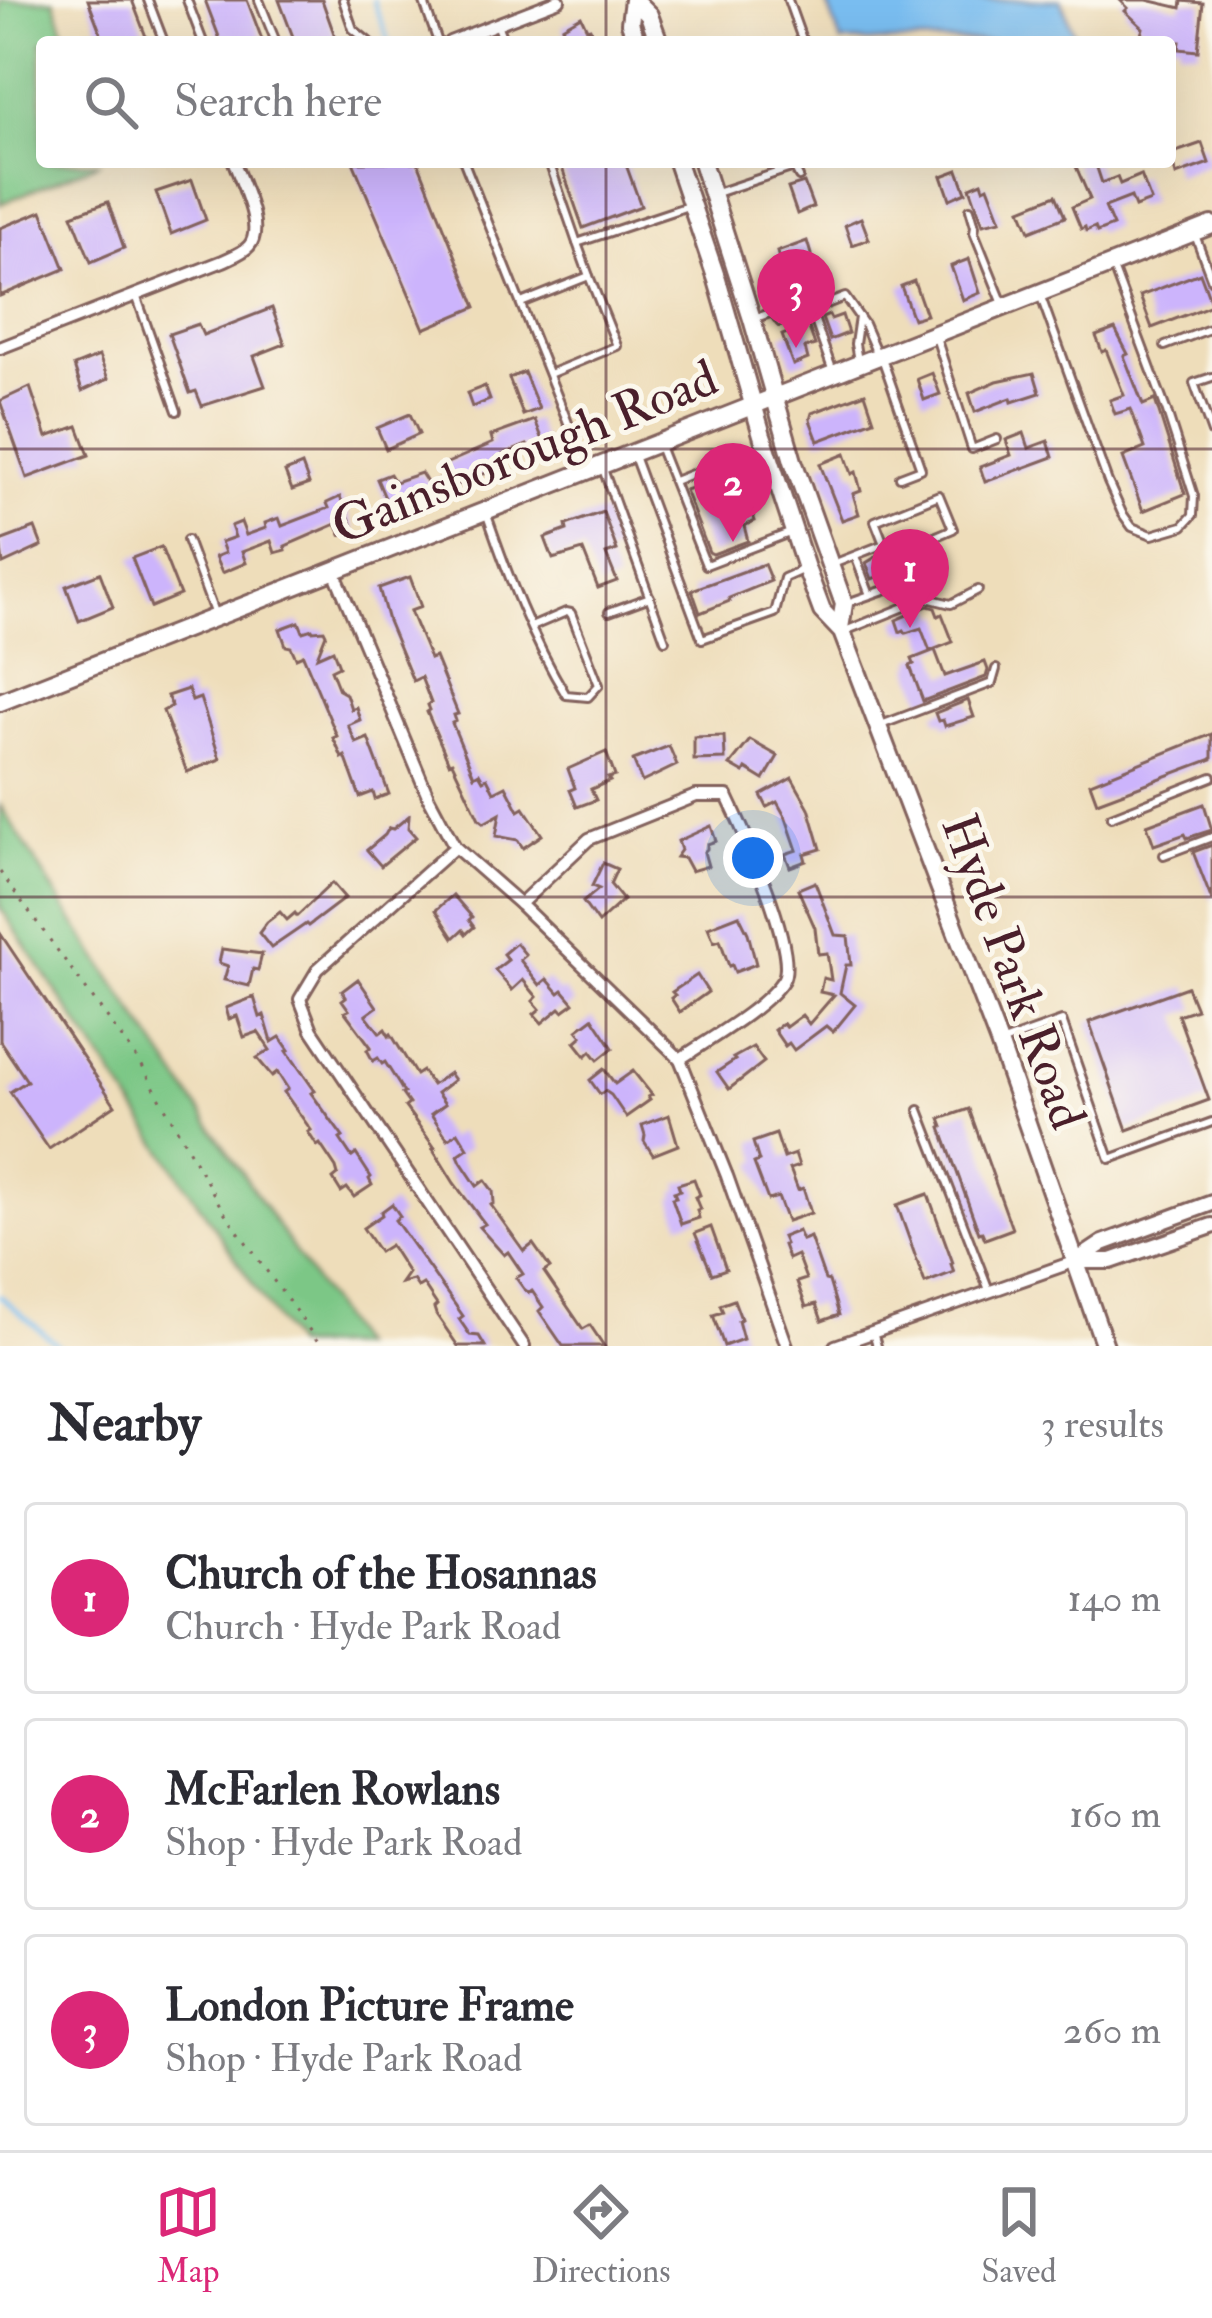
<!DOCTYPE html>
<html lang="en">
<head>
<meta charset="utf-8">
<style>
  :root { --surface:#fff; --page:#f7f7f7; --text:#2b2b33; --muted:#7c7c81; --line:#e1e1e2; --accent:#db2777 }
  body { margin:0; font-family:"IM FELL Double Pica",serif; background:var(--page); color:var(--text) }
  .you { position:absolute; left:753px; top:858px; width:42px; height:42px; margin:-30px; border:9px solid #fff; border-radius:50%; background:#1a73e8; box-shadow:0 0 0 18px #1a73e833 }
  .badge { display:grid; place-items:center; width:78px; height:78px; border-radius:50%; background:var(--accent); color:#fff; font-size:39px; font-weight:700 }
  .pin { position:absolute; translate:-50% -99px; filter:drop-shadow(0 3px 6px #0008) }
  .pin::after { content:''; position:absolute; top:63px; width:42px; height:36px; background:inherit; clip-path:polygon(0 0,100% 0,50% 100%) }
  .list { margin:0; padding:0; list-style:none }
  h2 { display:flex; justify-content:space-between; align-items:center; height:156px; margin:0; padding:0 48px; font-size:51px }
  h2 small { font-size:39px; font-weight:400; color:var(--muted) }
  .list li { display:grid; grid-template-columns:78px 1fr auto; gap:36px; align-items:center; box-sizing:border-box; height:192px; margin:0 24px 24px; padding:0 24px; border:3px solid var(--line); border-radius:12px }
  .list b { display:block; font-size:45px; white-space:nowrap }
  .list p { margin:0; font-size:39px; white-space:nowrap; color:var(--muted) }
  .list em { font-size:39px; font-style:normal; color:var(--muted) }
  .icon { flex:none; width:66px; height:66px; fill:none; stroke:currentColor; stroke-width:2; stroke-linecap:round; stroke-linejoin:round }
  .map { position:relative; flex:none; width:1212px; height:1346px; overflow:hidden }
  .search { position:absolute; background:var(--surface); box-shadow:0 12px 48px #0002; left:36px; right:36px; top:36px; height:132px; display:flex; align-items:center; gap:30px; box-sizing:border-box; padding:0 42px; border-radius:12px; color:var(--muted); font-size:45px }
  .sheet { height:804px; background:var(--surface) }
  nav { display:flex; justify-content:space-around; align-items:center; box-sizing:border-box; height:168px; border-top:3px solid var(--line); background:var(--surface); font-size:33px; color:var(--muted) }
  nav a { display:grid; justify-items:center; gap:6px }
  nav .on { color:var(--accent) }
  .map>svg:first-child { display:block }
  .green { fill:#7cc786; stroke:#637358; stroke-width:3 }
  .water { fill:#79bdf0; stroke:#626e8e; stroke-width:3 }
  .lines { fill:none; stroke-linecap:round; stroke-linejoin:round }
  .stream { stroke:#79bdf0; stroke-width:4.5 }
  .building { fill:#ccb4fc }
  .service-casing { stroke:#83625d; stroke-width:12 }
  .minor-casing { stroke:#83625d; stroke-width:16 }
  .tertiary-casing { stroke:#83625d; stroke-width:20 }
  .secondary-casing { stroke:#83625d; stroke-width:22 }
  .path { stroke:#83625d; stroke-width:3; stroke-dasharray:3 9; stroke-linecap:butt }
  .service { stroke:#fff; stroke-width:6 }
  .minor { stroke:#fff; stroke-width:10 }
  .tertiary { stroke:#fff; stroke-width:14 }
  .secondary { stroke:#fff; stroke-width:16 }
  .grid { fill:none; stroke:#4a1f2b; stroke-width:3; stroke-opacity:0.55 }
  .labels { text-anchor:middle; stroke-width:10; stroke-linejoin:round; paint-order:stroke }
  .street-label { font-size:51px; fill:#4a1f2b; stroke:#fbf7ec }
</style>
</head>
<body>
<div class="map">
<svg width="1212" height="1346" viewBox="0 0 1212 1346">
  <rect width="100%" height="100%" fill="#fbf7ec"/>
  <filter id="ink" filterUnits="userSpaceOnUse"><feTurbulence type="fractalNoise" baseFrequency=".00833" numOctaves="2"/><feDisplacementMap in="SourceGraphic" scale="24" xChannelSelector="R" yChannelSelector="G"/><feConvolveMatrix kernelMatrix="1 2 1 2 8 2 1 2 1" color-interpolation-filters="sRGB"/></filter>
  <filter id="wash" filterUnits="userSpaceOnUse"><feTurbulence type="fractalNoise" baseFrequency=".004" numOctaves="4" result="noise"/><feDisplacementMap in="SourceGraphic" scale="48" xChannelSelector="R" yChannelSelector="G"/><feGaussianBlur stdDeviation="2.7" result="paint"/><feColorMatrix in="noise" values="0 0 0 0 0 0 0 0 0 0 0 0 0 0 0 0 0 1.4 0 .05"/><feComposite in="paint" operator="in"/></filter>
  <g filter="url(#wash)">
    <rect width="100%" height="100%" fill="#eeddba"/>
    <g class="green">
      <polygon points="0,0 54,0 68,42 42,42 42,162 101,162 0,204"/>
      <polygon points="0,805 75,924 358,1346 294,1346 0,907"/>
    </g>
    <polygon class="water" points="826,0 1061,0 1077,41 841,42"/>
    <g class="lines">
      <g class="stream">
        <polyline points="373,0 389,42"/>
        <polyline points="0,1296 59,1346"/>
      </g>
    </g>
    <g id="blocks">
      <g class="building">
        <polygon points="88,0 132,0 148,42 104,42"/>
        <polygon points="205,0 247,0 263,42 221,42"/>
        <polygon points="279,0 322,0 337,42 295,42"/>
        <polygon points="1120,0 1147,0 1181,8 1182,1 1203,3 1198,51 1179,49 1180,42 1155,42 1140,38 1143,28 1125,11 1128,8"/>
        <polygon points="581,16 587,29 590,28 596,42 569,42 562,27"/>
        <polygon points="1202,143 1209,163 1176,175 1170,154"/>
        <polygon points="353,162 418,162 476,307 424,329"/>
        <polygon points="560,162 625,162 641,206 583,228"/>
        <polygon points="1074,162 1095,162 1102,183 1117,177 1120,184 1141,175 1151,201 1135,207 1131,197 1105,207 1113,226 1097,232 1095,227 1086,231 1085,227 1081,229 1072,207 1090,199"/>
        <polygon points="958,170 966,192 950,199 942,176"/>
        <polygon points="192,180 206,220 171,234 156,192"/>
        <polygon points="982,182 984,188 988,186 1001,220 983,224 970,187"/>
        <polygon points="804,183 813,207 797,214 788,188"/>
        <polygon points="1056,195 1065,217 1030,231 1021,209"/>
        <polygon points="108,202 124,248 91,262 72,215"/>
        <polygon points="42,211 65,269 0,296 0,228"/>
        <polygon points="861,218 869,239 852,245 845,225"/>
        <polygon points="807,241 813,261 783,273 777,252"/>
        <polygon points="969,259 980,293 963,300 951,266"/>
        <polygon points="1200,273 1212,305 1152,328 1140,296"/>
        <polygon points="914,281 926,315 913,319 901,286"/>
        <polygon points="272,308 285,344 254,356 265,386 202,406 196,391 190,393 169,334 198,324 203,335"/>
        <polygon points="829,315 831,319 842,315 848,333 830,340 822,318"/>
        <polygon points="808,325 815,345 805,348 808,359 793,365 782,335"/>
        <polygon points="1115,329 1128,354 1124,356 1143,405 1155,400 1185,494 1143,511 1123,457 1145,448 1131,409 1115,414 1110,400 1124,395 1106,350 1102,352 1096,336"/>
        <polygon points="99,356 108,379 82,391 74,366"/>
        <polygon points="524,372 539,409 523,415 509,378"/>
        <polygon points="932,373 940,394 924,400 917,379"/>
        <polygon points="1034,373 1040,393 1012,402 1011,398 975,412 969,393 997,381"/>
        <polygon points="485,386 490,400 472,407 467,393"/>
        <polygon points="30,387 47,437 78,426 89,455 27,478 0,401"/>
        <polygon points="865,393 874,420 818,441 810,420 812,413"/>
        <polygon points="410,414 419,434 386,449 377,428"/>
        <polygon points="535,420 544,443 542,444 544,454 532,458 527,445 497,457 501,467 391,512 377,479 390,474 395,482 421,473 428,484 448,476 443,465 493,443 491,436"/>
        <polygon points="1024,433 1029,448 1048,441 1053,457 985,482 980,467 1011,455 1006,440"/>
        <polygon points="845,454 852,474 856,472 861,491 853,494 859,514 842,520 820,464"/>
        <polygon points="302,465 309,484 292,490 285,472"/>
        <polygon points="739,473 755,521 744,526 748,541 713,554 709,552 685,490"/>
        <polygon points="340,497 354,529 341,535 336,524 285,546 286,550 275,553 271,541 242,552 246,563 222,573 215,557 225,553 221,542 235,537 231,526 241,522 246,535 266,528 265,523 279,518 282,526 329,508 327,503"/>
        <polygon points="603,512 617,550 606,554 617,581 598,588 583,550 553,559 545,538 567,530 566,525"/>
        <polygon points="35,528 42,546 3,564 0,541"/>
        <polygon points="161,547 180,595 151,607 132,558"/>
        <polygon points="884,552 894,556 897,565 886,570 887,573 872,579 866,563"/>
        <polygon points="764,564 771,581 729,598 730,601 700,613 692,590"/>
        <polygon points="100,573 113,607 79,621 66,586"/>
        <polygon points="410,577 421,607 410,611 430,659 435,657 458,714 454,715 456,721 452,723 474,776 479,773 483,780 487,778 494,792 506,786 519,811 524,808 542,835 523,848 518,840 496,836 500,814 484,823 479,819 452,762 449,763 427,712 430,710 428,705 431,703 421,677 413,681 388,621 379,588"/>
        <polygon points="928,606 935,608 938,616 942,614 953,642 930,651 921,628 906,633 904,630 900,632 896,620"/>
        <polygon points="299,622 303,632 312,629 313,631 324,630 326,634 317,657 333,650 339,666 331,670 339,690 346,694 351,709 356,707 360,720 348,725 356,743 368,738 389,794 375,799 373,792 360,797 345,756 342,758 336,744 333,738 337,736 303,655 296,658 291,647 286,646 280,629"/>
        <polygon points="935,650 945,676 985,662 988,670 986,677 923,701 910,666 914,664 912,659"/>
        <polygon points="188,689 192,701 200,698 220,759 187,772 163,711 172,706 167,696"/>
        <polygon points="968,700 974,717 945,726 943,720 938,721 935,713"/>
        <polygon points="1212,734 1212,759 1097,802 1090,783"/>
        <polygon points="724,736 725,759 694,760 694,737"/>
        <polygon points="750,740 778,756 764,780 746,769 744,773 730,765"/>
        <polygon points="669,746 677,765 642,782 633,760"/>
        <polygon points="606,752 615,776 608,778 610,781 591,789 596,800 577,807 570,790 575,788 568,769"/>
        <polygon points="792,778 809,808 821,849 804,854 806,861 790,867 785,854 797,850 786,818 777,802 767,807 761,795"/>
        <polygon points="1204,804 1212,830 1187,838 1185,834 1154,845 1147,825"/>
        <polygon points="409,816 408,828 416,837 381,866 367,850 385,835 389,828 393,829"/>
        <polygon points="711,826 716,841 707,844 707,849 704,852 708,866 691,871 684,858 676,857 681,850 678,841"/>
        <polygon points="1212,845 1212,901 1193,852"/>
        <polygon points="603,863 617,869 610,884 623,900 598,923 583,902 599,889 592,886"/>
        <polygon points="815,882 835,935 848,936 851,965 846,965 840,993 855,1005 833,1032 826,1026 794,1050 789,1043 785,1046 774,1030 783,1023 786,1027 802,1015 809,1024 834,995 820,992 823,978 831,980 827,953 818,954 815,928 798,889"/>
        <polygon points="332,883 345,898 308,926 306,924 271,948 259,933 267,922 280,912 287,920 295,913 297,916"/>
        <polygon points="453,895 472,917 469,920 474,927 466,934 463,930 454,938 436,910"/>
        <polygon points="739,915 748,933 756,964 735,972 732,965 729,966 720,940 714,942 708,927"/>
        <polygon points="0,933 115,1105 49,1149 10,1092 27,1081 0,1041"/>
        <polygon points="516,943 526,955 520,960 540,985 547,979 559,993 563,990 574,1003 563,1011 560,1008 542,1023 534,1014 540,1009 533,1001 537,997 523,980 512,990 495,970 508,960 503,954"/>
        <polygon points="222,949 262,954 258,970 253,969 249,986 224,980 228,966 219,963"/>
        <polygon points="697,975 708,992 680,1012 671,998 675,995 672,992"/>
        <polygon points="358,979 377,1007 366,1015 380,1033 385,1029 389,1036 391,1034 416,1075 422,1071 432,1085 449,1073 454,1080 437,1093 445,1104 431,1114 448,1139 458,1132 468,1148 458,1155 461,1162 477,1186 485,1180 493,1191 494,1203 491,1205 524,1251 533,1244 550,1268 544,1272 583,1329 590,1325 604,1346 563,1346 539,1311 543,1307 532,1291 529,1293 524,1289 516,1278 523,1274 508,1252 504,1255 479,1227 485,1224 454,1183 433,1149 435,1148 405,1107 409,1104 402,1094 404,1093 400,1086 385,1062 382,1064 378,1058 373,1061 367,1050 371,1047 345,1012 349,1010 342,1000 346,997 342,991"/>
        <polygon points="1187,987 1196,1009 1178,1015 1209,1100 1127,1130 1089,1022"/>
        <polygon points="254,997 260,1017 264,1015 272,1042 280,1037 289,1050 287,1051 315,1091 311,1093 343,1137 340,1139 352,1157 356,1154 371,1177 369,1179 372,1185 354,1197 347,1188 341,1192 333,1179 338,1175 336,1168 320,1144 317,1146 308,1132 311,1130 284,1092 288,1089 277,1072 272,1076 257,1058 270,1050 258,1032 244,1037 237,1016 229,1019 226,1008"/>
        <polygon points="593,1018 613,1048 598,1060 591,1051 586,1056 575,1042 582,1036 577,1030"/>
        <polygon points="753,1047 764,1062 729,1089 717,1072 735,1060 733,1058"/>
        <polygon points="604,1069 615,1084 633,1071 652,1095 648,1097 650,1100 626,1117 611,1095 605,1091 600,1094 590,1080"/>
        <polygon points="969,1109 1012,1229 985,1239 982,1232 979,1233 941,1128 943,1127 940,1119"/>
        <polygon points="669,1115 678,1145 653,1155 644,1141 645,1135 642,1125"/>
        <polygon points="776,1134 784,1158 795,1154 799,1166 790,1169 798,1190 803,1188 811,1213 787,1221 778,1197 768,1200 754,1163 759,1161 753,1142"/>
        <polygon points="694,1179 700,1195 695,1197 700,1209 697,1210 699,1218 681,1224 672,1198 676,1197 674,1192 680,1190 678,1184"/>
        <polygon points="928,1194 953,1263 951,1264 954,1272 925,1283 897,1205"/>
        <polygon points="392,1204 400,1216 395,1220 463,1316 459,1319 470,1335 479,1336 485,1346 458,1346 436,1314 434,1308 437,1305 423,1284 418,1287 413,1280 401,1283 408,1273 390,1245 379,1252 363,1228 382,1215 381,1212"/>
        <polygon points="711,1227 726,1269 712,1274 695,1233"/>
        <polygon points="798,1231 802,1240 810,1237 825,1280 829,1281 839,1315 822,1321 816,1304 806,1307 797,1282 806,1279 797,1255 788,1259 783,1245 785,1244 782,1237"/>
        <polygon points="734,1300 741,1319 738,1321 743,1339 724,1346 713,1315 723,1312 720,1305"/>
      </g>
    </g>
  </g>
  <g filter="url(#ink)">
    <use href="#blocks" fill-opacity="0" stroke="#83625d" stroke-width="3"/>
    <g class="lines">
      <g class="service-casing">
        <g id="service">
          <polyline points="148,0 164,42"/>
          <polyline points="187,0 203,42"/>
          <polyline points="259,0 276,42"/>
          <polyline points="343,0 353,29 369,42"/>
          <polyline points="423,0 438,42"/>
          <polyline points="788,0 803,42"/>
          <polyline points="497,24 504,42"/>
          <polyline points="464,162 586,468"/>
          <polyline points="549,162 577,243 691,205"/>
          <polyline points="716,193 794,167 799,177"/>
          <polyline points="970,209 975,226 974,232 1003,304"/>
          <polyline points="1195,235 1212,280"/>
          <polyline points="136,295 177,411"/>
          <polyline points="1041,297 1108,482 1122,513 1132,527 1152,535 1183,526 1193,515 1194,496 1167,412 1112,265"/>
          <polyline points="521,303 589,276 577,243"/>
          <polyline points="811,310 832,369"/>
          <polyline points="756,318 773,312 780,322 845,297 864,324 877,354"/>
          <polyline points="936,337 972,449 997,439"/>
          <polyline points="1165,346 1212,328"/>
          <polyline points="882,358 921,469 900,477"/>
          <polyline points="858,361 855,344 859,317"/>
          <polyline points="549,374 617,346 589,276"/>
          <polyline points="1212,377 1194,383 1212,433"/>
          <polyline points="659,446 706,565 792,532"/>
          <polyline points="634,456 702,639 775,613 784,578 802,570"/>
          <polyline points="603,469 665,640"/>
          <polyline points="674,481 730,459"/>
          <path d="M487 515C508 576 532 639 566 695L588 697 599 685 571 613 566 612 531 627"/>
          <polyline points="187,540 215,615"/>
          <polyline points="855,556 870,595"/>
          <polyline points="833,564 884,544 875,521 939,495 953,529 901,551 884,544"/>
          <polyline points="847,603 910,581"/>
          <polyline points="609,612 650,597"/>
          <polyline points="845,631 927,598 951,604 978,590"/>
          <polyline points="881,725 992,683 996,669"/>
          <polyline points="1111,817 1212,777"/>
          <polyline points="1164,855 1212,837"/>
          <polyline points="1003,1042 1062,1021 1110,1159 1212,1122"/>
          <polyline points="919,1110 989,1290"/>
          <polyline points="873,1333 877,1346"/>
        </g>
      </g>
      <g class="minor-casing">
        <g id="minor">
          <polyline points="450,42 559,0"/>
          <path d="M0 348 223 261C231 257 243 253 249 246 265 228 241 183 234 162"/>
          <polyline points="334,571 429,798 455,847 520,904 680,1059 727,1176 787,1346"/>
          <polyline points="455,847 318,969 300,999 312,1030 524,1346"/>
          <path d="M520 904 589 839 696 796H727C742 827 799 953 783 980 766 1007 708 1040 680 1059"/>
          <polyline points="835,1346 1076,1261"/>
        </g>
      </g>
      <g class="tertiary-casing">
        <g id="tertiary">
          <polyline points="1076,1261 1103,1243 1212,1203"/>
          <polyline points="1076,1261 1111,1261 1212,1226"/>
        </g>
      </g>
      <g class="secondary-casing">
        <g id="secondary">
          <polyline points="633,0 630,23 637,42"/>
          <polyline points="634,0 649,15 659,42"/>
          <polyline points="677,162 717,280 762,435 806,568 822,611 842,632 999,1043 1105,1346"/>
          <polyline points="702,162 752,319 793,461 844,604 840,628"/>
          <polyline points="0,702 1212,225"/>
        </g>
      </g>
      <polyline class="path" points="0,872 141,1064 222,1209 321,1346"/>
      <use href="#service" class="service"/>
      <use href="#minor" class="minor"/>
      <use href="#tertiary" class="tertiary"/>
      <use href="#secondary" class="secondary"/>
    </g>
  </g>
  <path class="grid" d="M606 0V42M606 162V1346M0 449H1212M0 897H1212"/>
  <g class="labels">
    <g class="street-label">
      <text transform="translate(524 451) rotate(-22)" y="18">Gainsborough Road</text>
      <text transform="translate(1015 971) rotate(70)" y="18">Hyde Park Road</text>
    </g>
  </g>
</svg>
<div class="you"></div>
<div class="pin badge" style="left:910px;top:628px">1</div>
<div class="pin badge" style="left:733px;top:542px">2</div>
<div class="pin badge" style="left:796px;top:348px">3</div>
<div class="search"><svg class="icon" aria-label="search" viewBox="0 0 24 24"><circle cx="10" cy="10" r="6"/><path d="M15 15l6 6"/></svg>Search here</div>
</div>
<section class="sheet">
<h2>Nearby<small>3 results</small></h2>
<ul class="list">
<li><span class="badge">1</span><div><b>Church of the Hosannas</b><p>Church · Hyde Park Road</p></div><em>140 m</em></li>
<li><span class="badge">2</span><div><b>McFarlen Rowlans</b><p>Shop · Hyde Park Road</p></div><em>160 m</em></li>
<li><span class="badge">3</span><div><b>London Picture Frame</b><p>Shop · Hyde Park Road</p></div><em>260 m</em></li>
</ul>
</section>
<nav>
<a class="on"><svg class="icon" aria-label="map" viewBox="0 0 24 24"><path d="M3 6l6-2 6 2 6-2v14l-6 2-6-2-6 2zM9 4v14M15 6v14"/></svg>Map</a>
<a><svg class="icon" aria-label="directions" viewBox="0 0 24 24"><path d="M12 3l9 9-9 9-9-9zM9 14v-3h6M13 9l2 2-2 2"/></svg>Directions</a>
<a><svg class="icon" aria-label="saved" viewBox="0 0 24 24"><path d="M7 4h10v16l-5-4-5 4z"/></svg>Saved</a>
</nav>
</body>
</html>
